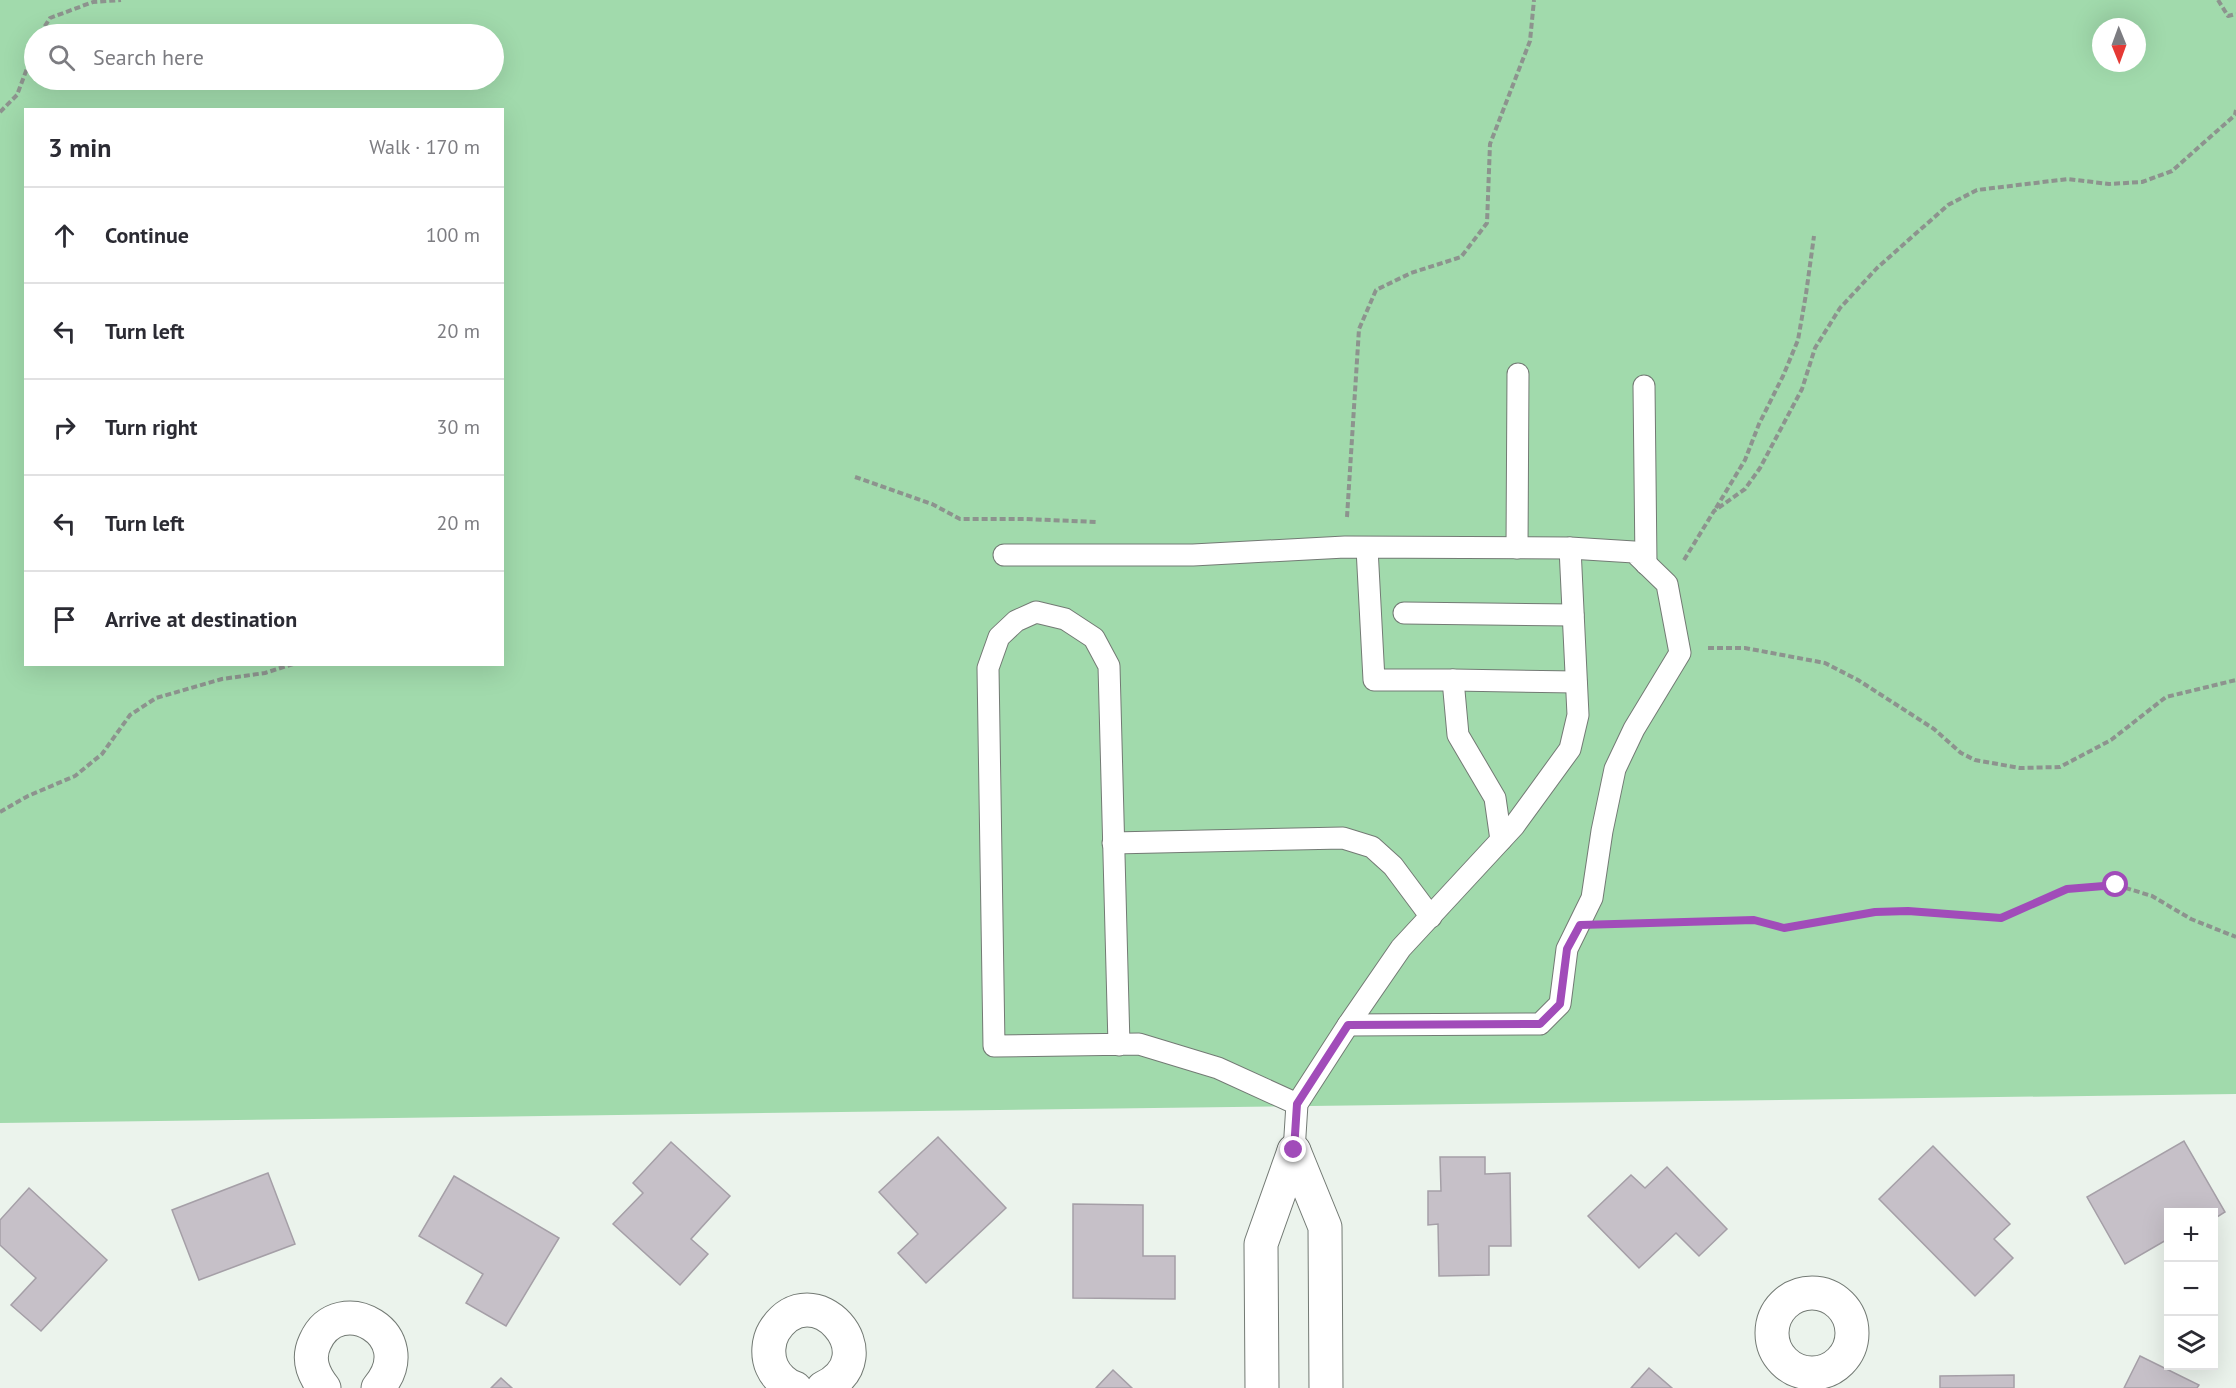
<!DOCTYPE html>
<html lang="en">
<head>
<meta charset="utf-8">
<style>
  :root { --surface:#fff; --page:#f7f7f7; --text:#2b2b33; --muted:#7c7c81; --line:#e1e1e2 }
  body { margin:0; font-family:"PT Sans",sans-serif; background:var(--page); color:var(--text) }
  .controls { position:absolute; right:18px; bottom:18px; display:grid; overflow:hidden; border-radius:0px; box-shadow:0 6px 24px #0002 }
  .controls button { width:54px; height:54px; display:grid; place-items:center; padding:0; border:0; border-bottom:2px solid var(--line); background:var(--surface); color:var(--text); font:30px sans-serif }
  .compass { position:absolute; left:2092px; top:18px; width:54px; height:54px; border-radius:50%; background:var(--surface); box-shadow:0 6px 24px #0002; rotate:179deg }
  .stop { position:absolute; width:18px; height:18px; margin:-14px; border:4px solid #a14cb9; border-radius:50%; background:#fff }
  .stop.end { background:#a14cb9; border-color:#fff; box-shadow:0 2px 6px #0008 }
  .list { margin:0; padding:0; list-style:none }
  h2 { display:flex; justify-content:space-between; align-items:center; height:78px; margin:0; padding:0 24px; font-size:26px }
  h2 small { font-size:20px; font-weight:400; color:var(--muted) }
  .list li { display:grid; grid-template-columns:39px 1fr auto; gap:18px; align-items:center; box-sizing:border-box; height:96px; padding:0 24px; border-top:2px solid var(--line) }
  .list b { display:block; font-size:22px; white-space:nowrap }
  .list em { font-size:20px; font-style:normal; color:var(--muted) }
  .icon { flex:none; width:33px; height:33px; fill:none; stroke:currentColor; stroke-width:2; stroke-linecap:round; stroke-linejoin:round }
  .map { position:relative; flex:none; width:2236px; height:1388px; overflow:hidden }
  .search { position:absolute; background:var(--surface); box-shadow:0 6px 24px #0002; left:24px; top:24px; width:480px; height:66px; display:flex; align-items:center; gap:15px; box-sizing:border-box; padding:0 21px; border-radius:33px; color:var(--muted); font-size:22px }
  .panel { position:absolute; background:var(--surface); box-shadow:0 6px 24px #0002; left:24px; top:108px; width:480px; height:558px; border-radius:0px }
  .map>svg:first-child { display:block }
  .green { fill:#a1daac; fill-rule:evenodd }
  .building { fill:#c6c0c8; stroke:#a59fa7; stroke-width:1.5 }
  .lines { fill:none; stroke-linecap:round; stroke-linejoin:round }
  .lane-casing { stroke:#737a74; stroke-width:23 }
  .street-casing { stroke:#737a74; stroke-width:35 }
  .path { stroke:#8d938e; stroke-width:4; stroke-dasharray:6 3; stroke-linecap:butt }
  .lane { stroke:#fff; stroke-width:21 }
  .street { stroke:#fff; stroke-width:33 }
  .route { stroke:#a14cb9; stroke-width:8 }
</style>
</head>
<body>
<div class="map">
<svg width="2236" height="1388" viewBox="0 0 2236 1388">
  <rect width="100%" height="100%" fill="#ebf3ec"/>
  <path class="green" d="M0 0H2236V1094L0 1123ZM2101 27H2137V63H2101ZM34 34H494V80H34ZM26 110H502V664H26Z"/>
  <g class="building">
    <polygon points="938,1137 1006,1208 926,1283 898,1253 918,1234 879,1192"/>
    <polygon points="2184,1141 2225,1212 2214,1219 2214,1212 2168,1212 2168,1239 2125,1264 2087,1197"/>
    <polygon points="671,1142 730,1196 691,1239 708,1254 680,1285 613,1224 643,1193 633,1183"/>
    <polygon points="1933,1146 2010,1224 1994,1239 2013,1258 1975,1296 1879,1199"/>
    <polygon points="1440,1157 1485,1157 1485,1174 1510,1173 1511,1246 1489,1246 1489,1275 1439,1276 1438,1224 1428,1225 1428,1191 1441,1191"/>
    <polygon points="1667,1167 1727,1229 1699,1256 1676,1233 1639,1268 1588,1216 1631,1175 1645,1188"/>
    <polygon points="268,1173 295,1244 199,1280 172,1210"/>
    <polygon points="454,1176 559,1238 506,1326 466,1303 483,1274 419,1236"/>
    <polygon points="29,1188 107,1260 41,1331 11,1305 36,1278 0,1245 0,1220"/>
    <polygon points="1073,1204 1143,1205 1143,1256 1175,1256 1175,1299 1073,1298"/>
    <polygon points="2140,1356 2199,1385 2197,1388 2124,1388"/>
    <polygon points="1649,1368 1672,1388 1631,1388"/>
    <polygon points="1113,1370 1132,1388 1096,1388"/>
    <polygon points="2014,1375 2014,1388 1940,1388 1940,1376"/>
    <polygon points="501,1378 512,1388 491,1388"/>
  </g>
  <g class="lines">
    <g class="lane-casing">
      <g id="lane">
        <polyline points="1644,386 1646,564"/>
        <polyline points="1367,548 1374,680 1453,680 1576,682"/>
        <polyline points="1517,548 1518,374"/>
        <polyline points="1004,555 1193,555 1345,547 1570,548 1634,552 1667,584 1680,653 1634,729 1615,769 1602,831 1592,898 1567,949 1560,1004 1540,1024 1348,1025"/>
        <polyline points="1404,613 1573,615"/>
        <polyline points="1453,680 1458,735 1495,798 1501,840"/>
        <polyline points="1113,843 1343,838 1372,847 1393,866 1431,917"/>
        <polyline points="1119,1045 1109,666 1094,638 1065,619 1036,612 1016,621 999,637 988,668 994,1046 1139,1044 1218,1068 1297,1104"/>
        <polyline points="1294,1151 1297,1104 1348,1025 1401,948 1514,826 1570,749 1578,715 1570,548"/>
      </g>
    </g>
    <g class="street-casing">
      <g id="street">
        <polyline points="1294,1151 1325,1227 1326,1388"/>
        <circle cx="1812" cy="1333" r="40"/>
        <path d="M324 1388C313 1374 307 1359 315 1342 339 1288 423 1335 378 1388"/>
        <path d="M795 1388C785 1385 776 1376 772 1367 767 1356 768 1341 774 1331 812 1271 890 1356 823 1388"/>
        <polyline points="1262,1388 1261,1244 1294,1151"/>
      </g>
    </g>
    <g class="path">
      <polyline points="2218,0 2228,16 2236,14"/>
      <polyline points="40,34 50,18 93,2 121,0"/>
      <polyline points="0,112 17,95 34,50"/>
      <polyline points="855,477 932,504 960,519 1026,519 1096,522"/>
      <polyline points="1716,508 1745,460 1759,424 1783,376 1798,340 1806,294 1814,236"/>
      <polyline points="1347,517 1359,329 1376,290 1411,273 1461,257 1487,223 1490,144 1530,41 1534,0"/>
      <polyline points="1684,560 1714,511 1745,489 1760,468 1802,389 1815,348 1840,308 1877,268 1948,205 1977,190 2068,179 2109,184 2142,182 2172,171 2235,115 2236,110"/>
      <polyline points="1708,648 1745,648 1825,663 1858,680 1934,729 1961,753 1975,760 2020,768 2060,767 2111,740 2166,697 2236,680"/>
      <polyline points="0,812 28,796 75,776 102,754 130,715 156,698 222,679 265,673 293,664"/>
      <polyline points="1613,924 1754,920 1784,929 1875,912 1908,911 2000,918 2067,889 2116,885 2152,896 2191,919 2236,937"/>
    </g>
    <use href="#lane" class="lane"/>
    <use href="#street" class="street"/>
  </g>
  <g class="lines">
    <polyline class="route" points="1294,1150 1297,1104 1348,1025 1540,1024 1560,1004 1567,949 1580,925 1754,920 1784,928 1875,912 1908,911 2001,918 2067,889 2116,885"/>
  </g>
</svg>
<div class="controls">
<button>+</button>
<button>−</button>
<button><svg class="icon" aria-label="layers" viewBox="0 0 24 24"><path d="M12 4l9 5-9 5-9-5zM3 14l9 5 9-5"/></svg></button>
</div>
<svg class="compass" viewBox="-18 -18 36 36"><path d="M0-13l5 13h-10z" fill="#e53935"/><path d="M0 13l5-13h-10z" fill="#7c7c81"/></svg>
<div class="stop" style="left:2116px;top:885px"></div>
<div class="stop end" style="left:1294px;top:1150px"></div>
<div class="search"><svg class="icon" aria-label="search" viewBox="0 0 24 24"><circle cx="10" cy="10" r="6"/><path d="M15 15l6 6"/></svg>Search here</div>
<section class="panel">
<h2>3 min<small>Walk · 170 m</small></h2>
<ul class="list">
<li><svg class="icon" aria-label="ahead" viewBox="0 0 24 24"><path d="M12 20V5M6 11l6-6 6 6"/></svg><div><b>Continue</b></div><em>100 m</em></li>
<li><svg class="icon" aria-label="left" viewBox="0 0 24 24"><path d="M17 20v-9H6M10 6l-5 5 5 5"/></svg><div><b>Turn left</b></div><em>20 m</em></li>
<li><svg class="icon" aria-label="right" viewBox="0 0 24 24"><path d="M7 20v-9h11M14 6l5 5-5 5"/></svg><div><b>Turn right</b></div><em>30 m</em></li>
<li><svg class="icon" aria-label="left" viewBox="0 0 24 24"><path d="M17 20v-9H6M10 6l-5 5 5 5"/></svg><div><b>Turn left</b></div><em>20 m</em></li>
<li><svg class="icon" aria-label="arrive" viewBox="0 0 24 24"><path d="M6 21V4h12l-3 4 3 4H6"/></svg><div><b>Arrive at destination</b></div></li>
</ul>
</section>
</div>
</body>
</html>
